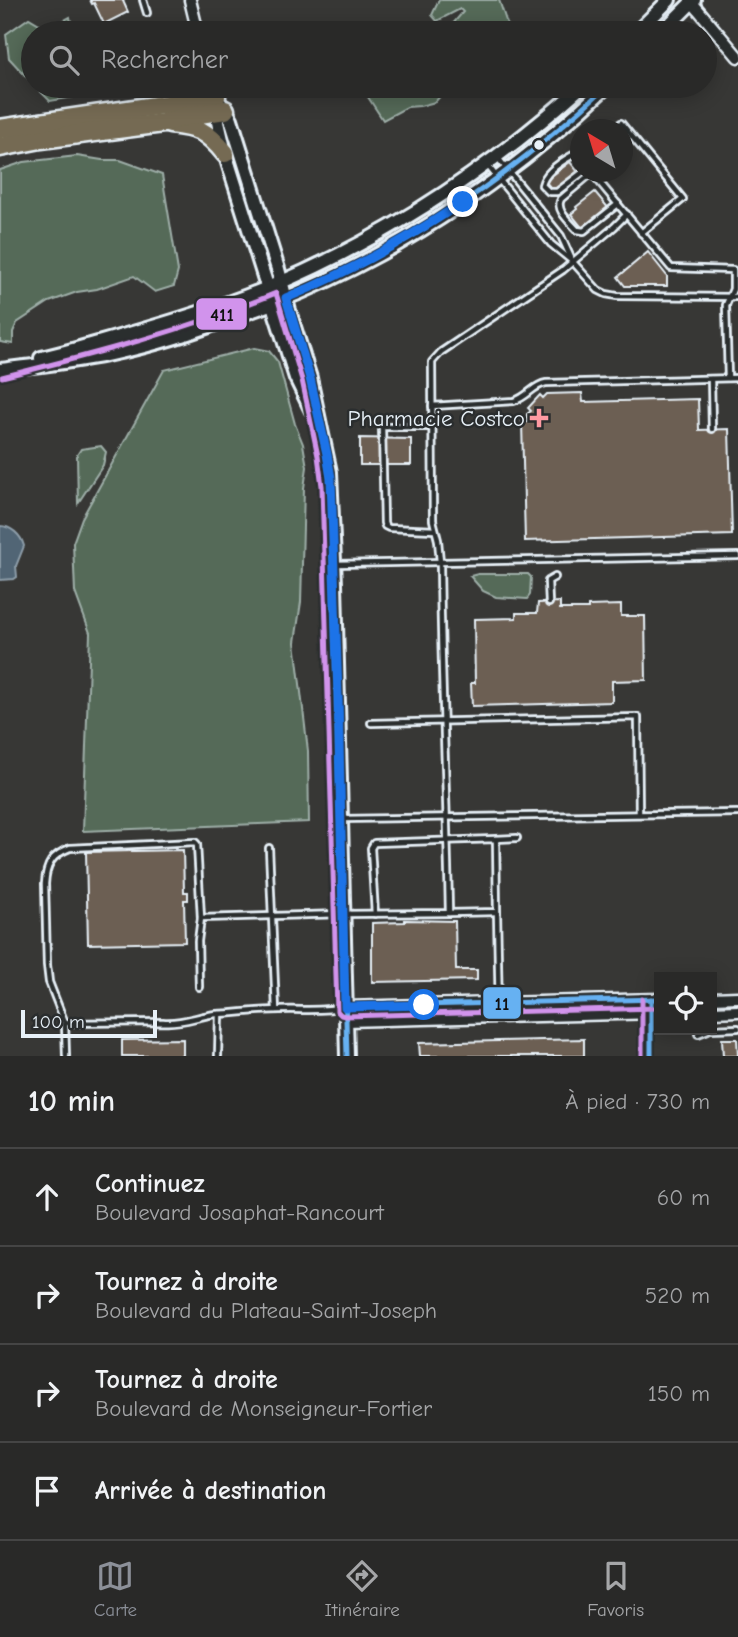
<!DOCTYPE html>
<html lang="fr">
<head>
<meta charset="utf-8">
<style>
  :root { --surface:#292928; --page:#313130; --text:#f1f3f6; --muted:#a5a6a8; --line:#454545; --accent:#8c9099 }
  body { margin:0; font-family:"Comic Neue",sans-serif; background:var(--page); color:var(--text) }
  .controls { position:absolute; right:21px; bottom:21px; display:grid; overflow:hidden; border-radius:0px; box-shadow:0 4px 18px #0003 }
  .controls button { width:63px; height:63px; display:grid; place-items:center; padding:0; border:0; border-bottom:2px solid var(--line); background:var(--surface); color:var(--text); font:35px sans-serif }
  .compass { position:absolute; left:570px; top:119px; width:63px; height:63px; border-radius:50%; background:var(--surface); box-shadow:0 4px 18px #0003; rotate:322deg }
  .scale { position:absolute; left:21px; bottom:18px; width:136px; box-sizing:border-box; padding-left:7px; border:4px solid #e8f1f8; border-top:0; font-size:19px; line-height:24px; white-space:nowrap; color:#e8f1f8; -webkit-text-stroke:5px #2a2d2e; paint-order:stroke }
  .stop { position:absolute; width:21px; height:21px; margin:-16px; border:5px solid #1a73e8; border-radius:50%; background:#fff }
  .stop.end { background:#1a73e8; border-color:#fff; box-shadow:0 2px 7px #0008 }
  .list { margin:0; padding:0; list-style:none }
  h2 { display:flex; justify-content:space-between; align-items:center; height:91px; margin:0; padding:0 28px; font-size:30px }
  h2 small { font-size:23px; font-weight:400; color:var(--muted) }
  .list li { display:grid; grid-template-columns:46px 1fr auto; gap:21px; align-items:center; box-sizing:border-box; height:98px; padding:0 28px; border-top:2px solid var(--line) }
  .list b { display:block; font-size:26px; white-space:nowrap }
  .list p { margin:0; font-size:23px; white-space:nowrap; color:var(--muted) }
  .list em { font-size:23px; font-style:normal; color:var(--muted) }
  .icon { flex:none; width:38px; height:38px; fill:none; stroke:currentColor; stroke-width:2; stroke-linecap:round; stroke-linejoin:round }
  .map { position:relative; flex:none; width:738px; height:1056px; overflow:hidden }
  .search { position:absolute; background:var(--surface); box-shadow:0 4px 18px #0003; left:21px; right:21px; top:21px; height:77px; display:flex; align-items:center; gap:18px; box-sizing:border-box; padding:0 24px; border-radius:38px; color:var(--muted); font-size:26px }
  .sheet { height:483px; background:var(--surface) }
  nav { display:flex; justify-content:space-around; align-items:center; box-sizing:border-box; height:98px; border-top:2px solid var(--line); background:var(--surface); font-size:19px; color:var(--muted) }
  nav a { display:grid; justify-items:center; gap:4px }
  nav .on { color:var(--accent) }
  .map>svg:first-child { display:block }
  .green { fill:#546b58; stroke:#9eaea8; stroke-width:2 }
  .water { fill:#516574; stroke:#8d9da9; stroke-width:2 }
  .building { fill:#6c5f53; stroke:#e8f1f8; stroke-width:2 }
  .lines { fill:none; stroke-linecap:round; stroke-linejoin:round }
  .service-casing { stroke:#e8f1f8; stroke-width:10 }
  .minor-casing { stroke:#e8f1f8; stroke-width:15 }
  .tertiary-casing { stroke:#e8f1f8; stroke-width:18 }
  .secondary-casing { stroke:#e8f1f8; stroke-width:18 }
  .motorway-casing { stroke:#e8f1f8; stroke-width:23 }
  .service { stroke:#2a2d2e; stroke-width:4.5 }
  .minor { stroke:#2a2d2e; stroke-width:10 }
  .tertiary { stroke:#2a2d2e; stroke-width:12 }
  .secondary { stroke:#2a2d2e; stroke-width:12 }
  .motorway { stroke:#746b52; stroke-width:18 }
  .bus-1-casing { stroke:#2a2d2e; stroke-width:10 }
  .bus-2-casing { stroke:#2a2d2e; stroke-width:10 }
  .bus-1 { stroke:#66b1f2; stroke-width:5 }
  .bus-2 { stroke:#d193ec; stroke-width:5 }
  .route { stroke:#1a73e8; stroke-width:9 }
  .bus-dot { fill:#e8f1f8; stroke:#2a2d2e; stroke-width:2.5 }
  .poi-dot { fill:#ff9aa2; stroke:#2a2d2e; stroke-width:2.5 }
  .labels { text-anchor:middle; stroke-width:5; stroke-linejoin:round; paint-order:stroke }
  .poi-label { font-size:23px; fill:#e8f1f8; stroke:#2a2d2e; text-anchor:end }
  .line-badge { stroke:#2a2d2e; stroke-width:2.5 }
  .pale-badge-label { font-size:19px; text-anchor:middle; font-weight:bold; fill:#111 }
</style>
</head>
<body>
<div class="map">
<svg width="738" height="1056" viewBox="0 0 738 1056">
  <rect width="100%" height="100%" fill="#373735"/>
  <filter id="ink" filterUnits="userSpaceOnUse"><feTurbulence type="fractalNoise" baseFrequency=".0143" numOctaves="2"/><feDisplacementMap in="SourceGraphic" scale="14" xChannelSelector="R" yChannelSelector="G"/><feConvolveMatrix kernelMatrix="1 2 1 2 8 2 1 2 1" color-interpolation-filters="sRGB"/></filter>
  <g filter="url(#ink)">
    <g class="green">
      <polygon points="439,0 499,0 510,33 445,33 463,12 460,9 437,21 432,15"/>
      <polygon points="70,17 73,33 33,33 33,84 9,58 6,34 29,18 48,29"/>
      <polygon points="35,86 120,86 117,90 50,101"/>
      <polygon points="363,86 449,86 435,102 420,106 407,107 383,120 362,88"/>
      <polygon points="77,156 102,160 120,160 162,175 178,271 174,286 155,292 134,276 97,289 77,292 49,302 17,323 13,332 13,344 0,342 0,170 24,162"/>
      <polygon points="254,348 269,351 278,362 295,424 303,444 307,467 304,488 301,602 295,642 308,751 309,822 83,831 90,633 75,592 73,543 82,518 164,370"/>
      <polygon points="101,446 106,452 103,465 78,503 77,455 81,449"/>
      <polygon points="478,574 528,574 531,577 530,595 527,599 496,597 483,591 470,576"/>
    </g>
    <path class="water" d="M0 526C11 526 21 535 24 546L16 566 17 577 14 579 0 580Z"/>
    <g class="building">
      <polygon points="90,0 124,0 123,1 128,12 104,24 94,3 92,4"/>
      <polygon points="570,162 579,173 555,193 545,181"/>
      <polygon points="595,192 610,210 584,230 571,214 577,209 576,207"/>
      <polygon points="648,252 667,276 667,286 625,286 618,277"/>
      <polygon points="582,393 583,402 698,399 699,430 729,429 732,535 525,541 522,422 527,422 527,414 531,411 528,408 540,395 543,398 547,394"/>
      <polygon points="360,438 411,439 411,465 360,465"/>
      <polygon points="560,602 560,609 588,609 588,606 621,605 621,616 645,616 646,680 612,681 612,702 472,706 471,683 475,683 474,619 516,618 516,613 537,613 538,603"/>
      <polygon points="183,850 184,892 188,892 188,900 184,900 185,942 88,944 86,852"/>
      <polygon points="405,920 455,921 456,970 477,970 477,980 372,982 372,923 405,922"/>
      <polygon points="183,1039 183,1056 122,1056 122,1040"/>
      <polygon points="584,1039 584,1056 420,1056 419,1043"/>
      <polygon points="722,1039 737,1039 738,1056 723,1056"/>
    </g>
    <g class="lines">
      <g class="service-casing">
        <g id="service">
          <polyline points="143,0 147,13"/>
          <polyline points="174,86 178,98"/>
          <polyline points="613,130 621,123 683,199 641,233"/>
          <path d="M580 157 573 155C562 161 545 172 542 185L549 192H557L583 172"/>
          <polyline points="498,158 561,236 571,258"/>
          <polyline points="488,166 551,244 573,262 598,290 606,294 617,296 738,297"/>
          <polyline points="591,172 671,268 733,270 733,289 726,305 728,378"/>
          <path d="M592 173 561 199C555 210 569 221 577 230L584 231 618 204"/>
          <polyline points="711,379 712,429"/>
          <path d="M432 406 514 401C527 398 533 385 546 383L738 378"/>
          <polyline points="432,427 382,427 384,523 385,526 389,528 435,530"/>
          <polyline points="336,564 738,556"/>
          <polyline points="549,603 548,581 555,577"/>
          <polyline points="371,723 638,717 639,814"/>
          <polyline points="342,819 738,813"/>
          <polyline points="496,839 517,838"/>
          <polyline points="269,848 276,1010"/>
          <polyline points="497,912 499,1016"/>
          <polyline points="375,914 371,848 374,843 496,839 497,912 449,913"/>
          <path d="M201 918 343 914 449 913C447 796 441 679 440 562L438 540 433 520 432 362 441 352 563 270 614 227 627 214"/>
          <polyline points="651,1001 651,1056"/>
          <path d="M65 1023 49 982 47 965 45 884C46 864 52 855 70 848L195 842 197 844 201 918 198 941 199 987"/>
          <polyline points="712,1029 738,1028"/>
          <polyline points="698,1034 708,1030"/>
          <path d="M66 1056 65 1023 163 1022C181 1024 198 1016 216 1014 237 1013 259 1010 280 1010 302 1009 323 1012 345 1007"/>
          <polyline points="218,1056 219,1014"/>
        </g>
      </g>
      <g class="minor-casing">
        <g id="minor">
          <polyline points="190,0 198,33"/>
          <polyline points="690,0 738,57"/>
          <polyline points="712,998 738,997"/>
          <polyline points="345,1007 659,999"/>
          <polyline points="712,1012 738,1011"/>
          <polyline points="346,1021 659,1013"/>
        </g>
      </g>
      <g class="tertiary-casing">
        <g id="tertiary">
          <polyline points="220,103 231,119 278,269 289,311 310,378 330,472 335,584 347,1056"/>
          <polyline points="217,105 218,122 225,153 296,378 312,411"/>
        </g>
      </g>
      <g class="secondary-casing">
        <g id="secondary">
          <polyline points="636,33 669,0"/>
          <polyline points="661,33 694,0"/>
          <path d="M41 358C60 354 79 348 98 343 154 327 210 311 265 289 381 241 489 170 582 86"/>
          <path d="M0 370C38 365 77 362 115 353 159 344 200 330 242 314 262 307 282 300 301 292 414 244 519 170 607 86"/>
        </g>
      </g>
      <g class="motorway-casing">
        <g id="motorway">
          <path d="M170 124C198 127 207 131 225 153"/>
          <polyline points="0,129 216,97"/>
          <polyline points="0,147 41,139 163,123 187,116 225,110"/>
        </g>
      </g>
      <use href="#service" class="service"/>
      <use href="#minor" class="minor"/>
      <use href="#tertiary" class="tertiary"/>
      <use href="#secondary" class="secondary"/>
      <use href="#motorway" class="motorway"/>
      <g class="bus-1-casing">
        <g id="bus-1">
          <path d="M286 298C305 360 323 421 331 485L347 1056"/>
          <path d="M286 298C316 285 345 272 374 257 460 211 536 152 607 86"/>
          <polyline points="651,999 651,1056"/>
          <polyline points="345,1007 659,999"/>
        </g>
      </g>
      <g class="bus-2-casing">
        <g id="bus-2">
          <path d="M2 377C95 354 187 330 276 293L302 380 318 456 322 486 337 1011 341 1015 345 1016 659 1008"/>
          <polyline points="642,999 642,1056"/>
        </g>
      </g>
      <use href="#bus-1" class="bus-1"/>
      <use href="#bus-2" class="bus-2"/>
    </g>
  </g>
  <g class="lines" filter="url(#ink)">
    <path class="route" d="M424 1005 345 1007 338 695 331 478 327 454 310 378 286 298C348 273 407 239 463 202"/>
  </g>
  <circle class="bus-dot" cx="539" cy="145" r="6"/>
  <path class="poi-dot" d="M535.5 407.5h7v7h7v7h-7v7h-7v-7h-7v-7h7z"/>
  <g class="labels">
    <g class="poi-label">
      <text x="525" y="426">Pharmacie Costco</text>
    </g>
  </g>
  <g class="line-badge">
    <rect x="195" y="297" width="53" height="34" rx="7" fill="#d193ec"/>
    <rect x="482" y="986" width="40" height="34" rx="7" fill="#66b1f2"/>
  </g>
  <g class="pale-badge-label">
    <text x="222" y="321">411</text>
    <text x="502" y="1010">11</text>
  </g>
</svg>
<div class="controls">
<button><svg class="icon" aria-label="locate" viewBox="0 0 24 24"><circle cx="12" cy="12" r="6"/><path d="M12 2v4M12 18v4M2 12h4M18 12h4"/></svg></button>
</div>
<svg class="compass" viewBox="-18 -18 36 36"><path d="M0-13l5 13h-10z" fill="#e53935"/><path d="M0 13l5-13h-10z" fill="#a5a6a8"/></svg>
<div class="scale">100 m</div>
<div class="stop" style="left:424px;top:1005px"></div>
<div class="stop end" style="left:463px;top:202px"></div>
<div class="search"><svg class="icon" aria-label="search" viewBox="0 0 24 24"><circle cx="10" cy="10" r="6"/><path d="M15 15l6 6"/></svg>Rechercher</div>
</div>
<section class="sheet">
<h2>10 min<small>À pied · 730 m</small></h2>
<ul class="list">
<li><svg class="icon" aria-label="ahead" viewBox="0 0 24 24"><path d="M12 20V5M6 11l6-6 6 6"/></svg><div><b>Continuez</b><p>Boulevard Josaphat-Rancourt</p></div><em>60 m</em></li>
<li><svg class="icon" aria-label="right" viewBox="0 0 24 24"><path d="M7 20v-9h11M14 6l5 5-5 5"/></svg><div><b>Tournez à droite</b><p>Boulevard du Plateau-Saint-Joseph</p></div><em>520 m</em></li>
<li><svg class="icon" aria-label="right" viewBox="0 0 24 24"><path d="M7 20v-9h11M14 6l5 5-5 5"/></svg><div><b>Tournez à droite</b><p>Boulevard de Monseigneur-Fortier</p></div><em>150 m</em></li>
<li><svg class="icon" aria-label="arrive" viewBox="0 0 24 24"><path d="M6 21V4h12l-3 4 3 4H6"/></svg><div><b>Arrivée à destination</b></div></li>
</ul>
</section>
<nav>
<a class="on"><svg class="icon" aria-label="map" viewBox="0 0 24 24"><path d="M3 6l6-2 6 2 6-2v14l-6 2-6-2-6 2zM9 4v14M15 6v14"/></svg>Carte</a>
<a><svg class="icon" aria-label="directions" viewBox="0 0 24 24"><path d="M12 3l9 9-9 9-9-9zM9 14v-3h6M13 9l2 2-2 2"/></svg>Itinéraire</a>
<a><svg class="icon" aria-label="saved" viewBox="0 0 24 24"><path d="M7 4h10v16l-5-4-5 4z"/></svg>Favoris</a>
</nav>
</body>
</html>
